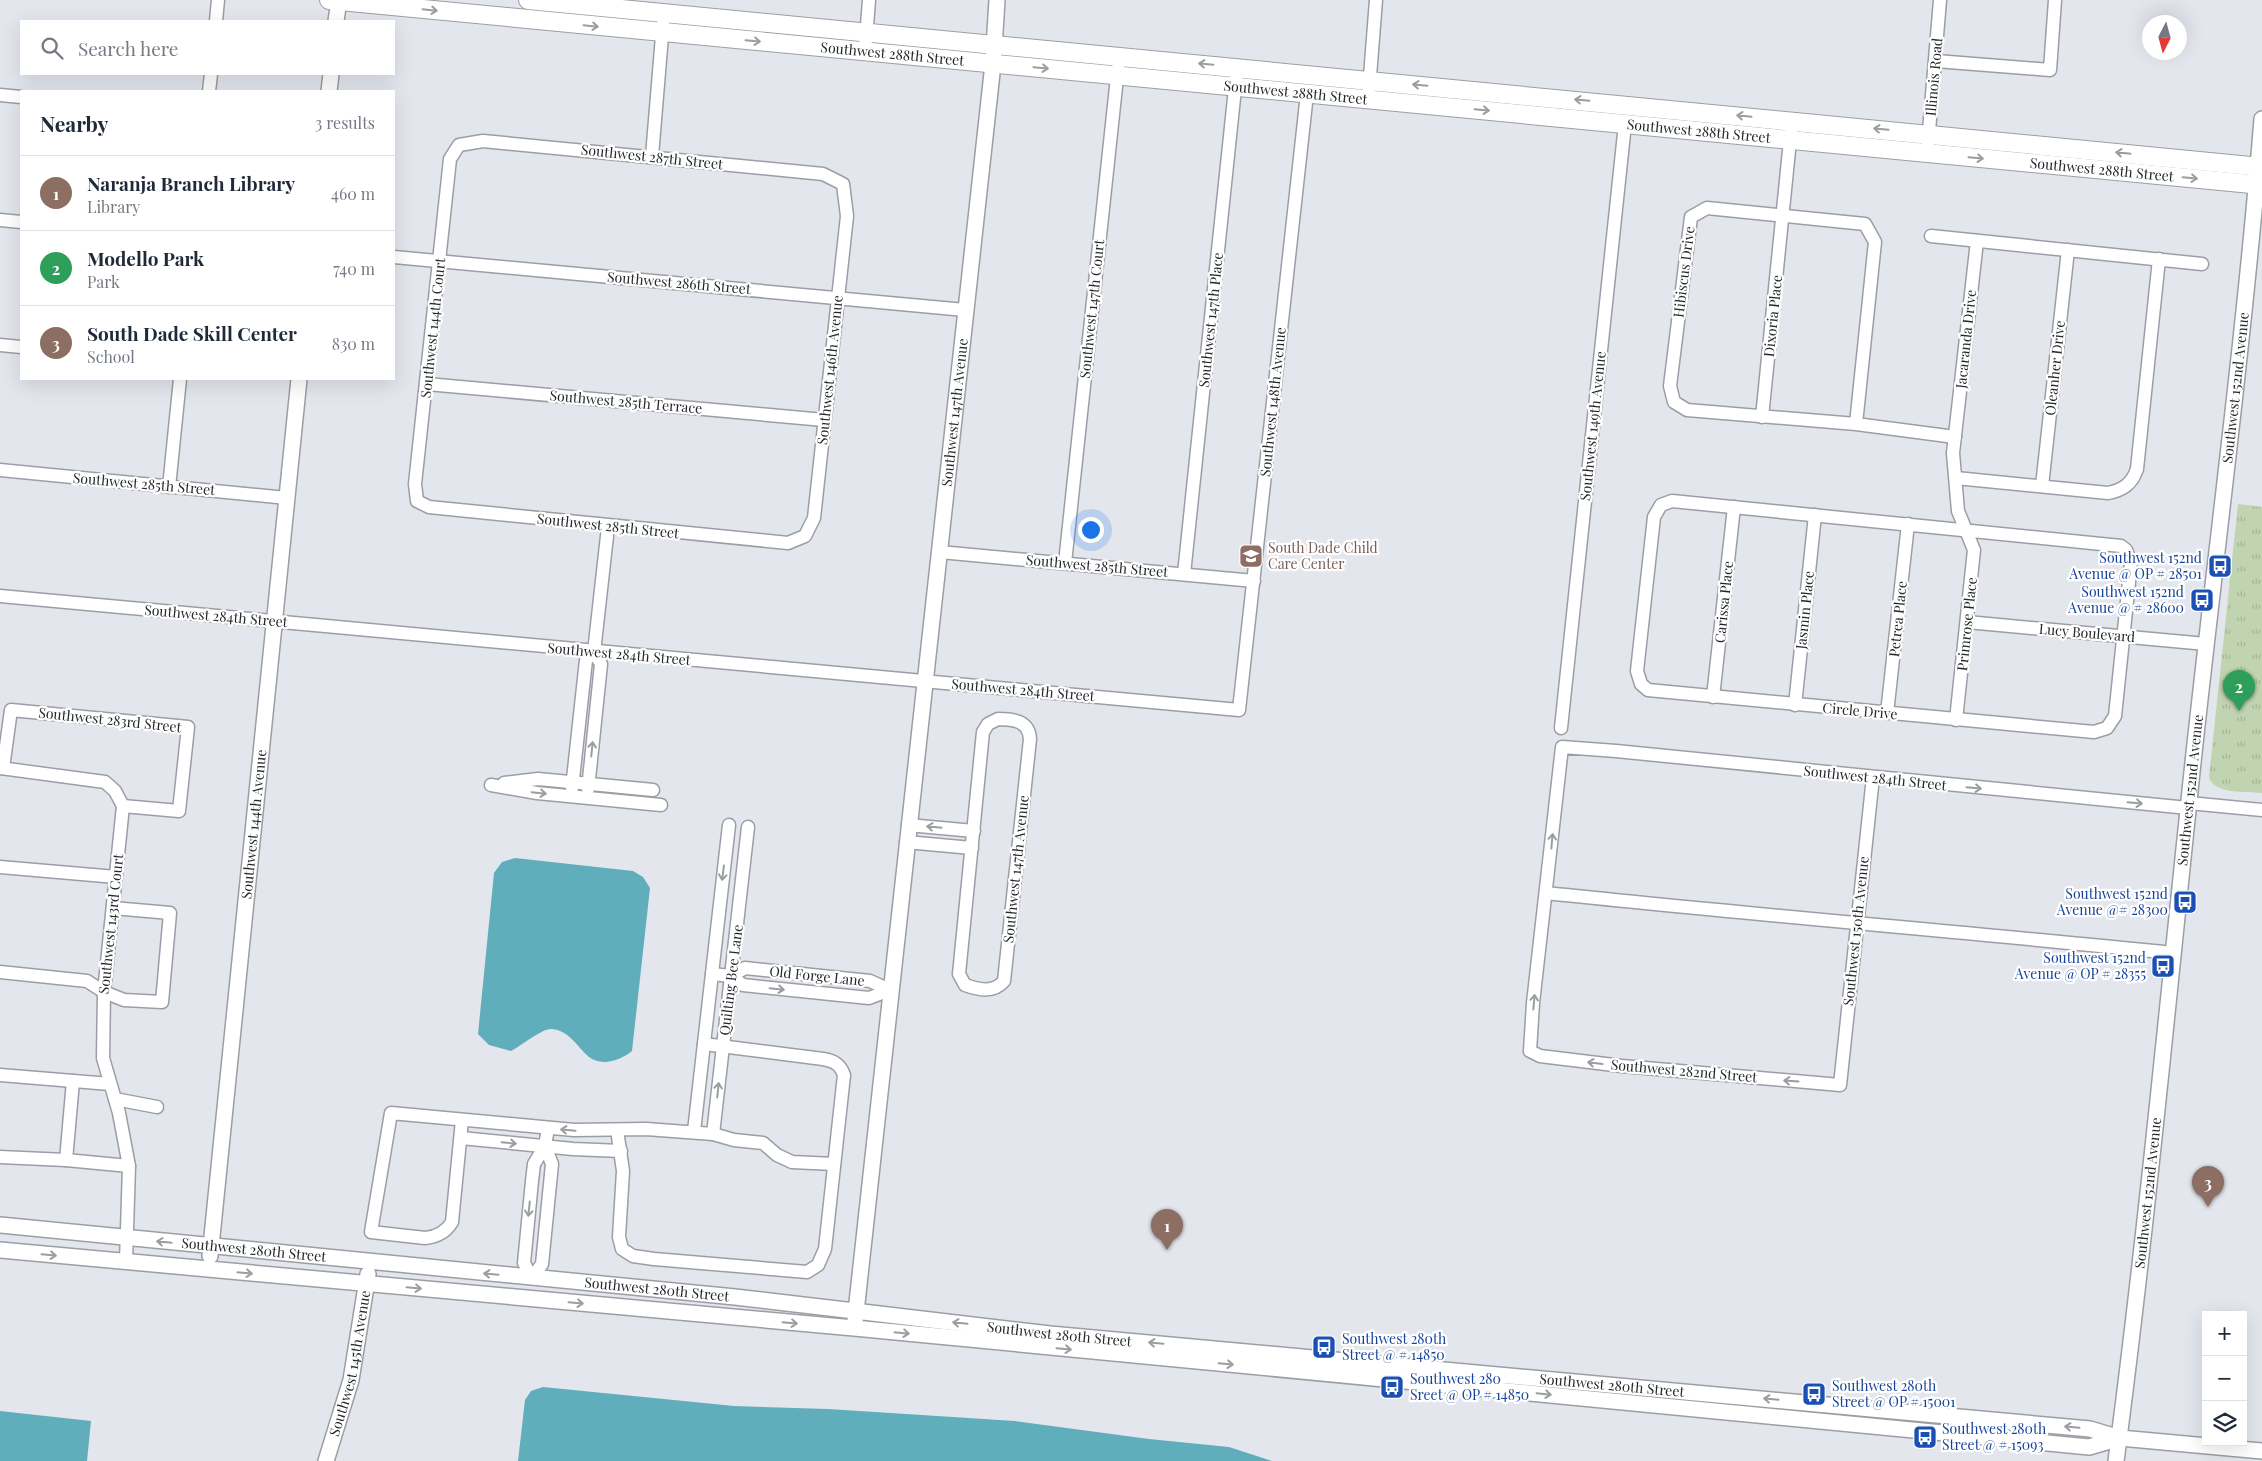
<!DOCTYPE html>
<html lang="en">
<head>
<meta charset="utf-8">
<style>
  :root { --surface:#fff; --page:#f2f2f3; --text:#1f2937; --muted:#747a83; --line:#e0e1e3; --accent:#ea580c }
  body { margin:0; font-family:"Playfair Display",serif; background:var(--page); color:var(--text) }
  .controls { position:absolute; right:15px; bottom:15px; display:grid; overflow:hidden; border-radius:0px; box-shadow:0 5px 20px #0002 }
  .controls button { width:45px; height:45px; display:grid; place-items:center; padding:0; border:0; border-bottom:1px solid var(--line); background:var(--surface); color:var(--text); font:25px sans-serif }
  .compass { position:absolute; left:2142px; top:15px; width:45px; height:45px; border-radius:50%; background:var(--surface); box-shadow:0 5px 20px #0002; rotate:186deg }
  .you { position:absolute; left:1090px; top:529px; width:18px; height:18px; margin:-12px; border:4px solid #fff; border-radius:50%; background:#1a73e8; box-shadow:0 0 0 8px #1a73e833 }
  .badge { display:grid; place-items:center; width:32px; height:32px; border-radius:50%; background:var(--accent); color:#fff; font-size:16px; font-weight:700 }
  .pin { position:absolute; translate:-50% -41px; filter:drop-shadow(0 1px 2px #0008) }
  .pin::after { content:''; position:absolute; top:26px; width:18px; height:15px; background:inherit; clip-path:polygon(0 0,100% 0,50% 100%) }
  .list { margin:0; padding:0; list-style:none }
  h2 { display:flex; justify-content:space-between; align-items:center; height:65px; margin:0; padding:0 20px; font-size:21px }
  h2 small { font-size:16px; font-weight:400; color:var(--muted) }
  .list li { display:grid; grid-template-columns:32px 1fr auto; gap:15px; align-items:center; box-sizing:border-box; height:75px; padding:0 20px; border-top:1px solid var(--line) }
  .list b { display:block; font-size:19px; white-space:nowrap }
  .list p { margin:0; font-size:16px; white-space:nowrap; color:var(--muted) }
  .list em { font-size:16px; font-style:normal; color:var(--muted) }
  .icon { flex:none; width:28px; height:28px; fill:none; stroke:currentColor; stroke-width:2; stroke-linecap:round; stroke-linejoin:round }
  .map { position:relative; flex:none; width:2262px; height:1461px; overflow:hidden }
  .search { position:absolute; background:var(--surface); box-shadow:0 5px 20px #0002; left:20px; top:20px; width:375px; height:55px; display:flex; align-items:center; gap:12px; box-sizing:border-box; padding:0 18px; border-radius:0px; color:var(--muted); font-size:19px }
  .panel { position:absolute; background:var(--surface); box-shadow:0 5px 20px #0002; left:20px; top:90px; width:375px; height:290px; border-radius:0px }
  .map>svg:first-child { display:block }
  .park { fill:url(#park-tufts) }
  .water { fill:#60adbc }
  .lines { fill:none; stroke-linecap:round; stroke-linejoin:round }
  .minor-casing { stroke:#9b9ea4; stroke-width:15 }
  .tertiary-casing { stroke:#9b9ea4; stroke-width:18 }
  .secondary-casing { stroke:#9b9ea4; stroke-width:20 }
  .minor { stroke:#fff; stroke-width:12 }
  .tertiary { stroke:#fff; stroke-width:15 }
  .secondary { stroke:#fff; stroke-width:18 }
  .oneway { stroke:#9c9d9e }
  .labels { text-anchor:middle; stroke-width:4.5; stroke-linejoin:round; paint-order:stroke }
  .street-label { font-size:14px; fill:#242628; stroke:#fff }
  .education-label { font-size:14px; fill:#785e54; stroke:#fff; text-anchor:start }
  .transit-label { font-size:14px; fill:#164399; stroke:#fff; text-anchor:end }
</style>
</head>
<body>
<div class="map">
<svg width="2262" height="1461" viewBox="0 0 2262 1461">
  <defs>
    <pattern id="park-tufts" width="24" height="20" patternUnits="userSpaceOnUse" patternTransform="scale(1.25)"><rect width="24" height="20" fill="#c0d4b1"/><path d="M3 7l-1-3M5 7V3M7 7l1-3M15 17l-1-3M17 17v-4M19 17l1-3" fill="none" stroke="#a5b698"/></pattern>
  </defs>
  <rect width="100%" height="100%" fill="#e3e6ed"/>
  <path class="park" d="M2238 504 2262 507V793C2246 791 2214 795 2209 777Z"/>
  <g class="water">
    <path d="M515 858 633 871 643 877 650 888 632 1051C621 1060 602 1067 589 1057 577 1047 570 1031 552 1029 542 1028 521 1046 511 1051L489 1045 478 1034 494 873 502 862Z"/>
    <polygon points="543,1387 734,1406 828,1409 1015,1421 1149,1439 1229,1447 1272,1461 518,1461 525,1400 531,1391"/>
    <polygon points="0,1411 91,1421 87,1461 0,1461"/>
  </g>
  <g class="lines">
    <g class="minor-casing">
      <g id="minor">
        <polyline points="216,21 218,0"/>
        <polyline points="865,51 869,0"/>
        <polyline points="1936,61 2050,70 2055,0"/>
        <polyline points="1369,89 1376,0"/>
        <polyline points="209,91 211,74"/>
        <polyline points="0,95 21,97"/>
        <polygon points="483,141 823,174 843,184 847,216 814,518 805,536 788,543 429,507 417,501 415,484 450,159 459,145"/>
        <polyline points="1928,143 1940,0"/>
        <polyline points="652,156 663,24"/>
        <polyline points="0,220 21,222"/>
        <polyline points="1931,236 2202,264"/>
        <polyline points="394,257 965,310"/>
        <polyline points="0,345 21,347"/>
        <polyline points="427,384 824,420"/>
        <polyline points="1762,417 1792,121"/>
        <polyline points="1856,424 1875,242 1865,224 1707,208 1691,217 1670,386 1674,402 1687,410 1856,424 1955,437"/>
        <polyline points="0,470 287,498"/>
        <path d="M1956 478 2108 493C2123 490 2132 484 2137 469L2159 259"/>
        <polyline points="2042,486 2068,250"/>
        <polyline points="169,487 180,379"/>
        <polygon points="1672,501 2121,546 2126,550 2131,563 2115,716 2107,728 2094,732 1648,690 1641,684 1637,671 1654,517 1661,505"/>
        <polyline points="940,552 1254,581"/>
        <polyline points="1065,563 1118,68"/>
        <polyline points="1184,574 1236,79"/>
        <polyline points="0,596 1239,710 1307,94"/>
        <polyline points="1967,622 2206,644"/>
        <polyline points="594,652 608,527"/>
        <polyline points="1713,697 1734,507"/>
        <polyline points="1795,705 1815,515"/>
        <polyline points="1887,713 1908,524"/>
        <path d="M998 719C1014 719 1029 721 1030 739L1004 981C994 993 979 990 965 985L959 974 983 732 988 724Z"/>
        <polyline points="1956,720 1974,550 1958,511 1953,453 1977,241"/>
        <polyline points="1561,728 1625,124"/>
        <polyline points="0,768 105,782 115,791 123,806 104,992 103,1058 119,1113 129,1166 126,1261"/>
        <polyline points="3,768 11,710 188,727 179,811 123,806"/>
        <polyline points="1873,777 1840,1085 1622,1066 1540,1056 1530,1051 1533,1003 1562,747 1616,751 2188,808"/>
        <polyline points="504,783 538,779 653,790"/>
        <polyline points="491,785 537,793 661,805"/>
        <polyline points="572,788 586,660 594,652"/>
        <polyline points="588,789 601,664 594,652"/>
        <polyline points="2189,803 2262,810"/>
        <polyline points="908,825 974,831"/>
        <polyline points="906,842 972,848"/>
        <polyline points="0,867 116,877"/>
        <path d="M1546 893C1755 915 1964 932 2173 953"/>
        <polyline points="0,972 87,981 104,992 124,1000 162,1002 170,913 113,908"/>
        <polyline points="712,974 731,976 743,985 869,998 890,990"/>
        <polyline points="731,976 745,968 870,981 890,990"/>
        <polyline points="0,1075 110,1084"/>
        <polyline points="115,1099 157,1107"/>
        <path d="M462 1120 452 1222C446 1232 436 1237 425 1238L371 1232 391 1113 574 1130 646 1129 713 1134 734 1140 763 1143 777 1155 792 1162 834 1164"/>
        <path d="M617 1130 623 1171 619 1237 622 1249 633 1256 654 1259 807 1272 818 1265 825 1249 844 1075C840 1064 834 1061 823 1059L704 1044"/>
        <polyline points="694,1131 729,825"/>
        <polyline points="713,1134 748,827"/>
        <polyline points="461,1138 573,1149 621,1151"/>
        <polyline points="545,1146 552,1164 542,1264 532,1278 524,1263 532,1181 534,1164 545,1146 548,1128"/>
        <polyline points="0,1157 66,1160 129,1166"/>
        <polyline points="66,1160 73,1081"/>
      </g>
    </g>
    <g class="tertiary-casing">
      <g id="tertiary">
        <polyline points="336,21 339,0"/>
        <polyline points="329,91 331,74"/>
        <path id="s1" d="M0 1225 735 1297 1050 1334 2090 1429 2120 1438 2262 1451"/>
        <polyline points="0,1250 854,1328 2089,1447 2120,1438"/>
        <path id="s2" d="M210 1256 299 379"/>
        <path id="s3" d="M855 1321 993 64 997 0"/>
        <path id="s4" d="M326 1461 351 1380 368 1274"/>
        <path id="s5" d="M2116 1461C2147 1226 2169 989 2194 753 2217 542 2245 331 2262 119"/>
      </g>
    </g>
    <g class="secondary-casing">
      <g id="secondary">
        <path id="s6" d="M329 0 2262 185"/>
        <polyline points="528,0 2262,167"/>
      </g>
    </g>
    <use href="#minor" class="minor"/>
    <use href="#tertiary" class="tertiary"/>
    <use href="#secondary" class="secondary"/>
  </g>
  <defs><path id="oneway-shaft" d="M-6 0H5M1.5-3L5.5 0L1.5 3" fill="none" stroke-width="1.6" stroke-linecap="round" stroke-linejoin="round" transform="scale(1.25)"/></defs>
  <g class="oneway">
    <use href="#oneway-shaft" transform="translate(430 10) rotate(6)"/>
    <use href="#oneway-shaft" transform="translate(591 26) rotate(6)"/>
    <use href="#oneway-shaft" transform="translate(753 41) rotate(5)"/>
    <use href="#oneway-shaft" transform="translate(1206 64) rotate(-175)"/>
    <use href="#oneway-shaft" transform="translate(1041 68) rotate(5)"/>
    <use href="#oneway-shaft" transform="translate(1420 85) rotate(-175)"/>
    <use href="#oneway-shaft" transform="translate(1582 100) rotate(-175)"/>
    <use href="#oneway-shaft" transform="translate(1482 110) rotate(5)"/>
    <use href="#oneway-shaft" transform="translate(1744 116) rotate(-174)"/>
    <use href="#oneway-shaft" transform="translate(1881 129) rotate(-175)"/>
    <use href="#oneway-shaft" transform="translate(2123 153) rotate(-174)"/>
    <use href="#oneway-shaft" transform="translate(1976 158) rotate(5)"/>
    <use href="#oneway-shaft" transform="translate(2190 178) rotate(5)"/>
    <use href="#oneway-shaft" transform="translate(592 749) rotate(-84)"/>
    <use href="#oneway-shaft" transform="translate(1974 788) rotate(5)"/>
    <use href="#oneway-shaft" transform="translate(539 793) rotate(6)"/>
    <use href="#oneway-shaft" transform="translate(2135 803) rotate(5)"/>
    <use href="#oneway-shaft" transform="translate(934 827) rotate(-174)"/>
    <use href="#oneway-shaft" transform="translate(1552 841) rotate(-85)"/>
    <use href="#oneway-shaft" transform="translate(723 873) rotate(97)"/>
    <use href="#oneway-shaft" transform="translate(777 989) rotate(6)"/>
    <use href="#oneway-shaft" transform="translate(1534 1002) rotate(-85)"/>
    <use href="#oneway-shaft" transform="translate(1595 1063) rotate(-173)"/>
    <use href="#oneway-shaft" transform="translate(1791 1081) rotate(-176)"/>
    <use href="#oneway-shaft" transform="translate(718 1090) rotate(-84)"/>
    <use href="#oneway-shaft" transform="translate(568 1130) rotate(-175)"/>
    <use href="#oneway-shaft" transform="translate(509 1143) rotate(6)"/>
    <use href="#oneway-shaft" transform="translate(529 1209) rotate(96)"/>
    <use href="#oneway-shaft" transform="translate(164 1242) rotate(-174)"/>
    <use href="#oneway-shaft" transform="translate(49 1255) rotate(5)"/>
    <use href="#oneway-shaft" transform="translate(245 1273) rotate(5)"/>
    <use href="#oneway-shaft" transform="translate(491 1274) rotate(-175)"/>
    <use href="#oneway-shaft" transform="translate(414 1288) rotate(5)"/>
    <use href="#oneway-shaft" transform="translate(576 1303) rotate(5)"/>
    <use href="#oneway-shaft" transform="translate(790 1323) rotate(5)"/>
    <use href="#oneway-shaft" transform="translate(960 1323) rotate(-174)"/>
    <use href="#oneway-shaft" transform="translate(902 1333) rotate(6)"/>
    <use href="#oneway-shaft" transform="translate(1156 1343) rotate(-175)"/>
    <use href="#oneway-shaft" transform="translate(1064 1349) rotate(5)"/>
    <use href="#oneway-shaft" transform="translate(1226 1364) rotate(5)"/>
    <use href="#oneway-shaft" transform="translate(1544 1394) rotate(6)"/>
    <use href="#oneway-shaft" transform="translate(1771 1399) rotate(-175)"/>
    <use href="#oneway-shaft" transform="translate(2072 1427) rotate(-175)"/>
  </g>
  <defs>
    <g id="school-square" transform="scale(1.25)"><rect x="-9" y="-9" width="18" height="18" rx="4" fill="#8d6e63" stroke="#fff"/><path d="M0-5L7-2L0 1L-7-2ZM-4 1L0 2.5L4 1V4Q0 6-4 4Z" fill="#fff"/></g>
    <g id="bus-square" transform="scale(1.25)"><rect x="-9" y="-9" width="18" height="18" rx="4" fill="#1a4fb4" stroke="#fff"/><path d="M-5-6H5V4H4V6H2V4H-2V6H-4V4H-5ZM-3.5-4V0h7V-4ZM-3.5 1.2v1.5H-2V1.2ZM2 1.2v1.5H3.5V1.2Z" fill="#fff"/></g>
  </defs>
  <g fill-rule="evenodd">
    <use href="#school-square" x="1251" y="556"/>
    <use href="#bus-square" x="2220" y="566"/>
    <use href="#bus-square" x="2202" y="600"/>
    <use href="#bus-square" x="2185" y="902"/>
    <use href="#bus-square" x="2163" y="966"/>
    <use href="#bus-square" x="1324" y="1347"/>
    <use href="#bus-square" x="1392" y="1387"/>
    <use href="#bus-square" x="1814" y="1394"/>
    <use href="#bus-square" x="1925" y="1437"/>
  </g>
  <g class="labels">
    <g class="street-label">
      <text dy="5" stroke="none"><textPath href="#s6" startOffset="566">Southwest 288th Street</textPath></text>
      <text transform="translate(1934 77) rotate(-85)" y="5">Illinois Road</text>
      <text dy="5" stroke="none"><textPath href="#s6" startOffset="971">Southwest 288th Street</textPath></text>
      <text dy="5" stroke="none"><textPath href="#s6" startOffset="1376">Southwest 288th Street</textPath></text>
      <text transform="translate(652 157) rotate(6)" y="5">Southwest 287th Street</text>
      <text dy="5" stroke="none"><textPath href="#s6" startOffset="1781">Southwest 288th Street</textPath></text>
      <text transform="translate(1684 272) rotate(-83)" y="5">Hibiscus Drive</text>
      <text transform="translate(679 283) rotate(5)" y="5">Southwest 286th Street</text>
      <text transform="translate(1092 309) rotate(-84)" y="5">Southwest 147th Court</text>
      <text transform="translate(1773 316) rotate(-84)" y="5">Dixoria Place</text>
      <text transform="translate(1211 320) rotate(-84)" y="5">Southwest 147th Place</text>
      <text transform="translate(433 328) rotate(-84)" y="5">Southwest 144th Court</text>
      <text transform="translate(1966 339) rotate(-84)" y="5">Jacaranda Drive</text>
      <text transform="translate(2055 368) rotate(-84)" y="5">Oleanher Drive</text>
      <text transform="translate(830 370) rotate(-84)" y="5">Southwest 146th Avenue</text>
      <text dy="5" stroke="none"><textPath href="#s5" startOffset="1080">Southwest 152nd Avenue</textPath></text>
      <text transform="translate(626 402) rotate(5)" y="5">Southwest 285th Terrace</text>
      <text transform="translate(1273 402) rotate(-84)" y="5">Southwest 148th Avenue</text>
      <text dy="5" stroke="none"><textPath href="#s3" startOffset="914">Southwest 147th Avenue</textPath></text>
      <text transform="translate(1593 426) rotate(-84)" y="5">Southwest 149th Avenue</text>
      <text transform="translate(144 484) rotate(5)" y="5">Southwest 285th Street</text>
      <text transform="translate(608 526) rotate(6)" y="5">Southwest 285th Street</text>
      <text transform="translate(1097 566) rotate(5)" y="5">Southwest 285th Street</text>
      <text transform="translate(1724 602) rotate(-84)" y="5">Carissa Place</text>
      <text transform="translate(1805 610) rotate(-84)" y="5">Jasmin Place</text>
      <text transform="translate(216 616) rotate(5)" y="5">Southwest 284th Street</text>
      <text transform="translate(1898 619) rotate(-84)" y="5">Petrea Place</text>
      <text transform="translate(1967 624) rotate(-84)" y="5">Primrose Place</text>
      <text transform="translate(2087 633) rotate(5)" y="5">Lucy Boulevard</text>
      <text transform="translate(619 654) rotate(5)" y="5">Southwest 284th Street</text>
      <text transform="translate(1023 690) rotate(5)" y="5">Southwest 284th Street</text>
      <text transform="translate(1860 711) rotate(5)" y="5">Circle Drive</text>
      <text transform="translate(110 720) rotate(6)" y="5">Southwest 283rd Street</text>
      <text transform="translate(1875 778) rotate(6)" y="5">Southwest 284th Street</text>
      <text dy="5" stroke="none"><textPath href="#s5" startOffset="675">Southwest 152nd Avenue</textPath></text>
      <text dy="5" stroke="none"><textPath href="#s2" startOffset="434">Southwest 144th Avenue</textPath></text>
      <text transform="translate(1016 869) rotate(-84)" y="5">Southwest 147th Avenue</text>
      <text transform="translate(111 924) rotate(-84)" y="5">Southwest 143rd Court</text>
      <text transform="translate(1856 931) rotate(-84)" y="5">Southwest 150th Avenue</text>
      <text transform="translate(817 976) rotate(6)" y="5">Old Forge Lane</text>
      <text transform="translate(731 980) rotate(-83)" y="5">Quilting Bee Lane</text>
      <text transform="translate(1684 1071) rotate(5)" y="5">Southwest 282nd Street</text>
      <text dy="5" stroke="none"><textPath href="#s5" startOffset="270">Southwest 152nd Avenue</textPath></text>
      <text dy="5" stroke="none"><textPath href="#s1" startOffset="255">Southwest 280th Street</textPath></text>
      <text dy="5" stroke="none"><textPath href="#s1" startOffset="660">Southwest 280th Street</textPath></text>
      <text dy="5" stroke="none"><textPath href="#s1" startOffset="1065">Southwest 280th Street</textPath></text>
      <text dy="5" stroke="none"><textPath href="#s4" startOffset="101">Southwest 145th Avenue</textPath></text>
      <text dy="5" stroke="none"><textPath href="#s1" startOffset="1620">Southwest 280th Street</textPath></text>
    </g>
    <g class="education-label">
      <text x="1268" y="553">South Dade Child<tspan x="1268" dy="16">Care Center</tspan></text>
    </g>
    <g class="transit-label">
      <text x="2202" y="563">Southwest 152nd<tspan x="2202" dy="16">Avenue @ OP # 28501</tspan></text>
      <text x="2184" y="597">Southwest 152nd<tspan x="2184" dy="16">Avenue @ # 28600</tspan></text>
      <text x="2168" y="899">Southwest 152nd<tspan x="2168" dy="16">Avenue @# 28300</tspan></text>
      <text x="2146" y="963">Southwest 152nd<tspan x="2146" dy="16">Avenue @ OP # 28355</tspan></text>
      <text x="1342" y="1344" text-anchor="start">Southwest 280th<tspan x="1342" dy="16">Street @ # 14850</tspan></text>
      <text x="1410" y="1384" text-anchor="start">Southwest 280<tspan x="1410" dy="16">Sreet @ OP # 14850</tspan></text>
      <text x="1832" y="1391" text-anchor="start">Southwest 280th<tspan x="1832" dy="16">Street @ OP # 15001</tspan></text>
      <text x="1942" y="1434" text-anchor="start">Southwest 280th<tspan x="1942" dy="16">Street @ # 15093</tspan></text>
    </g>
  </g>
</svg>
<div class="controls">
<button>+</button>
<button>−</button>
<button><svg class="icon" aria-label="layers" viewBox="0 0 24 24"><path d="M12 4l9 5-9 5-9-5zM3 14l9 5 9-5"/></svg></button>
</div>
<svg class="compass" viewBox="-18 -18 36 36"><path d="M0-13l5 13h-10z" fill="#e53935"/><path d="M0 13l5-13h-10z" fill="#747a83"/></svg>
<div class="you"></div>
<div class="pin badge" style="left:1167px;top:1250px;background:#8d6e63">1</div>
<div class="pin badge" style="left:2239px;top:711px;background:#2e9e5b">2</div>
<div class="pin badge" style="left:2208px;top:1207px;background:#8d6e63">3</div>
<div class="search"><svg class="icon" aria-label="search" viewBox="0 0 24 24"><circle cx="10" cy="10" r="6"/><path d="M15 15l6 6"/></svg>Search here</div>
<section class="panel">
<h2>Nearby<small>3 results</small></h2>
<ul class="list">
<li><span class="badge" style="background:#8d6e63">1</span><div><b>Naranja Branch Library</b><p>Library</p></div><em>460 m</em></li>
<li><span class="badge" style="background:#2e9e5b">2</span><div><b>Modello Park</b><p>Park</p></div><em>740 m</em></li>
<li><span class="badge" style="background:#8d6e63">3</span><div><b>South Dade Skill Center</b><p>School</p></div><em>830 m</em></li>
</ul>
</section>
</div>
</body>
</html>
